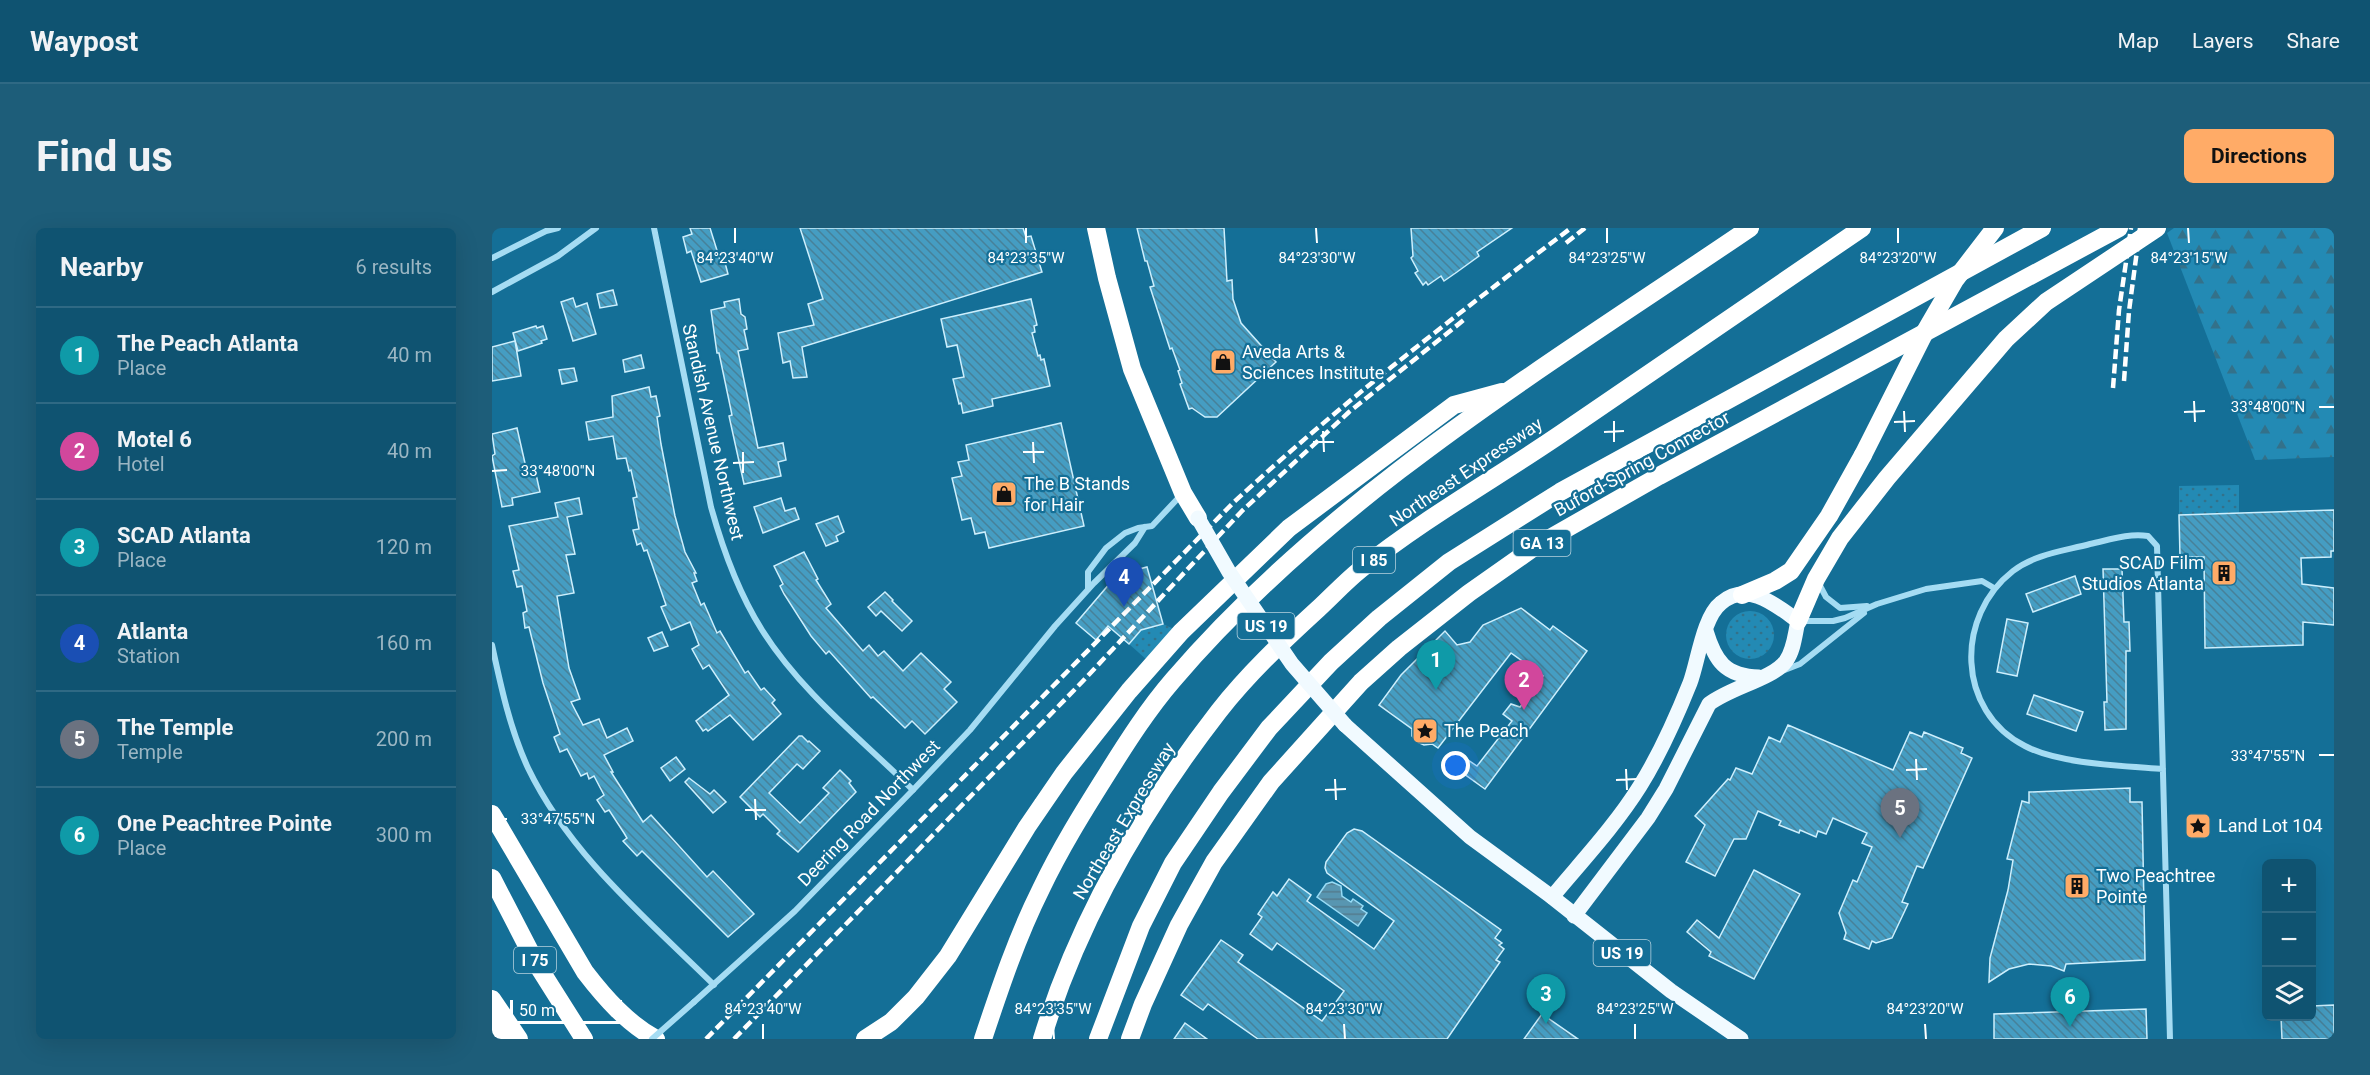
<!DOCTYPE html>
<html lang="en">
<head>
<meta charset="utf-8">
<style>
  :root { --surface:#0f5371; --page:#1d5d79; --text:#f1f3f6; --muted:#9bb6c3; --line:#2f6984; --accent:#ffab67 }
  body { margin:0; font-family:Roboto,sans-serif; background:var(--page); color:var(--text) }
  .controls { position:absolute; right:18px; bottom:18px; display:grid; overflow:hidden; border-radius:9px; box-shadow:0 6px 24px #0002 }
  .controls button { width:54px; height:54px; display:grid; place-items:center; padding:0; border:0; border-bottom:2px solid var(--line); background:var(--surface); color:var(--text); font:30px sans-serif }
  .scale { position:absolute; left:18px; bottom:15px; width:112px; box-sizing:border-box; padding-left:6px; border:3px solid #fff; border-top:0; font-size:16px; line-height:21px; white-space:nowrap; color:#fff; -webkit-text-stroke:4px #146f97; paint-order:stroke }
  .you { position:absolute; left:964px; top:538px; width:21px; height:21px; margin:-15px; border:4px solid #fff; border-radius:50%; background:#1a73e8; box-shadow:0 0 0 9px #1a73e833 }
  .badge { display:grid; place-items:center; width:39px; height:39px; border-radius:50%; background:var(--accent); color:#fff; font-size:20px; font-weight:700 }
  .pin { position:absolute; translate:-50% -50px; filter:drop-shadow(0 2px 3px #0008) }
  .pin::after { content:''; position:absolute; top:32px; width:21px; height:18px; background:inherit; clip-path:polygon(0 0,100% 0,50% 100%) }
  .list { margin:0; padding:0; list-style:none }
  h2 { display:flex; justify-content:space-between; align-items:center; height:78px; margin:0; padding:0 24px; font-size:26px }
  h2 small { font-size:20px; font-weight:400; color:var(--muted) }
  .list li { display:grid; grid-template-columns:39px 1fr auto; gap:18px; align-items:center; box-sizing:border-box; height:96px; padding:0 24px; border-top:2px solid var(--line) }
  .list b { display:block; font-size:22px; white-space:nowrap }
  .list p { margin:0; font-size:20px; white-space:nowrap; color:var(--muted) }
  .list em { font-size:20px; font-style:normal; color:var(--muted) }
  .icon { flex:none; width:33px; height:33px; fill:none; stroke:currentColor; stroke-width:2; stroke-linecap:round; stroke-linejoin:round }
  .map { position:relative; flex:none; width:1842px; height:811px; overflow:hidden; border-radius:9px }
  header { display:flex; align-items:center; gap:36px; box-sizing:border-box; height:84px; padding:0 30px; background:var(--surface); border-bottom:2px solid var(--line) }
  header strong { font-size:28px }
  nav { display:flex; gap:33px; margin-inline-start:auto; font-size:21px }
  .intro { display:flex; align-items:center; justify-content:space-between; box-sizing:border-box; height:144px; padding:0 36px }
  h1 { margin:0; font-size:42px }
  .button { padding:15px 27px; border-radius:9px; background:var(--accent); color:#111; font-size:21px; font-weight:700 }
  main { display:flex; gap:36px; padding:0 36px }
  aside { flex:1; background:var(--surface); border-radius:9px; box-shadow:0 6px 24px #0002 }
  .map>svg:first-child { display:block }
  .green { fill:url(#green-dots) }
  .forest { fill:url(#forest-firs) }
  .water { fill:url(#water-rules); stroke:#97dbf5; stroke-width:1.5 }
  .building { fill:url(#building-back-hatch); stroke:#cdeffd; stroke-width:1.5 }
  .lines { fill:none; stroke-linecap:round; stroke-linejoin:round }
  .street { stroke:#a5dcf3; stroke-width:6 }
  .primary { stroke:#f1faff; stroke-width:15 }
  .highway { stroke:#fff; stroke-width:18 }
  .rail { stroke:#fff; stroke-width:4.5; stroke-dasharray:10 4.5; stroke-linecap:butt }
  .street-bridge { stroke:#a5dcf3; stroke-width:6 }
  .primary-bridge { stroke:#f1faff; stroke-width:15 }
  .highway-bridge { stroke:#fff; stroke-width:18 }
  .ticks { fill:none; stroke:#fff; stroke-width:2 }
  .labels { text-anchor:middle; stroke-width:4.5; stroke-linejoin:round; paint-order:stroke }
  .shield { fill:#146f97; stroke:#b8d4e0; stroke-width:1.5 }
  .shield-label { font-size:16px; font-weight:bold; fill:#fff }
  .poi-label { font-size:18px; fill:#fff; stroke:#146f97; text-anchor:start }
  .street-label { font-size:18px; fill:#fff; stroke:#146f97 }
  .ticks-label { font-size:15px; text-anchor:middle; fill:#fff; stroke:#146f97; stroke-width:4.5; stroke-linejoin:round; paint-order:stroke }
</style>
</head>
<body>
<header>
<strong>Waypost</strong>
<nav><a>Map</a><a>Layers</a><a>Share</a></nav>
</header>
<div class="intro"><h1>Find us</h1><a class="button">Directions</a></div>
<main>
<aside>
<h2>Nearby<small>6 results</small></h2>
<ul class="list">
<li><span class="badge" style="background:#0f9aa8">1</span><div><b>The Peach Atlanta</b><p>Place</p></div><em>40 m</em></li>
<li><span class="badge" style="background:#d1479c">2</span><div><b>Motel 6</b><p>Hotel</p></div><em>40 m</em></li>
<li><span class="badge" style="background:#0f9aa8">3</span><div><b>SCAD Atlanta</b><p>Place</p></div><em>120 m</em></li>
<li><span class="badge" style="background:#1a4fb4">4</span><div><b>Atlanta</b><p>Station</p></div><em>160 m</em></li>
<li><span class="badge" style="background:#6b7280">5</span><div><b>The Temple</b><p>Temple</p></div><em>200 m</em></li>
<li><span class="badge" style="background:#0f9aa8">6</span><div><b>One Peachtree Pointe</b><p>Place</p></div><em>300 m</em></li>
</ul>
</aside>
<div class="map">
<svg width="1842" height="811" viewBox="0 0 1842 811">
  <defs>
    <pattern id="green-dots" width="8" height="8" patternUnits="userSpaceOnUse" patternTransform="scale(1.5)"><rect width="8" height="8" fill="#238ab4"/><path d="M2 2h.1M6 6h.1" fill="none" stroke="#33718a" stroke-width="1.8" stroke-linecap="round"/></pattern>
    <pattern id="forest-firs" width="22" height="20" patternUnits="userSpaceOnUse" patternTransform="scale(1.5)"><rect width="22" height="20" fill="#238ab4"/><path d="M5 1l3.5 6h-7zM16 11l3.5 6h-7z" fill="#33718a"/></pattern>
    <pattern id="water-rules" width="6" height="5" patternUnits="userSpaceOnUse" patternTransform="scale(1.5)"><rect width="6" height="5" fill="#5896b1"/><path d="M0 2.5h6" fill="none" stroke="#547c8e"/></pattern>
    <pattern id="building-back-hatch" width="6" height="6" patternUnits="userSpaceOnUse" patternTransform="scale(1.5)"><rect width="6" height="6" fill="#459dc2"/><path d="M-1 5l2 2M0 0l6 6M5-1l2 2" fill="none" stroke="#478199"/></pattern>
  </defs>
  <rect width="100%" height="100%" fill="#146f97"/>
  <g class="green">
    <polygon points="1747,257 1747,285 1687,287 1687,258"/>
    <circle cx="1258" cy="407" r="24"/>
    <polygon points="671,396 682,401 655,432 637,416 649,402"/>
  </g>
  <polygon class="forest" points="1682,0 1842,0 1842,229 1763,232 1675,5"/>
  <polygon class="water" points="840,654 849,658 850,668 859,674 861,671 871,678 869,681 875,685 866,698 825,669 834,656"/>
  <g class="building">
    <polygon points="198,0 218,0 228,32 232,31 236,46 209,54 199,23 195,25 191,9 200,6"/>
    <polygon points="308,0 531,0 534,9 539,8 550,44 310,119 315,149 301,150 298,133 291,135 286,105 322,97 316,76 331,71"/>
    <polygon points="645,0 732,0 735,53 740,52 741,71 749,95 784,134 725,189 713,189 700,180 697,181 688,156 690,155 686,143 688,142 680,120 678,121 658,59 662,58 655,33 653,33"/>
    <polygon points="919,0 1020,0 985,24 987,28 965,44 952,53 949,48 936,57 934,54 931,57 923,45 926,43 919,30 921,28"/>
    <polygon points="121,62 125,77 108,80 105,66"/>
    <polygon points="81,70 84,79 95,75 104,106 81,113 69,74"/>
    <polygon points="247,71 249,86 253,89 255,101 252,102 256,121 246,123 266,220 291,215 294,232 286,234 289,248 252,256 237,188 240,187 227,125 225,125 219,82 233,79 232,74"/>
    <polygon points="539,71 545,97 542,98 543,104 540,105 546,128 548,127 549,132 552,131 558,158 500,171 501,178 471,185 469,175 467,176 461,151 472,149 465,117 455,119 449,91"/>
    <polygon points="44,98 45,100 51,98 55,111 49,113 50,115 26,123 21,105"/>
    <polygon points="23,113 29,148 0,153 0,119"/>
    <polygon points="149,127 152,140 133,144 131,132"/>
    <polygon points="82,140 85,153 70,156 67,142"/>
    <polygon points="157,159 159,169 164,168 168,188 165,189 169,216 183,288 193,324 204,345 202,345 205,353 200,355 209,377 212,375 225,405 228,403 253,445 256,443 269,462 272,460 283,472 280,475 289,486 261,512 238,487 216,503 214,501 211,503 204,493 237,467 217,437 211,441 200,421 207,417 198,394 179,402 169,379 174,377 155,322 152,323 149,315 145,317 141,302 147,301 141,270 145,269 139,242 137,243 134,230 125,231 121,208 97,212 94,194 121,189 120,168"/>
    <polygon points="569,195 592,298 497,320 493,304 483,306 479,290 470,292 460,250 470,248 466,234 477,232 474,217"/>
    <polygon points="25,200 35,244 43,242 48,264 20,270 21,277 10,279 0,228 3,226 0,206"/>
    <polygon points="87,270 90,286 75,289 83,326 74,327 82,365 65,368 77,440 88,471 79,474 91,497 107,491 115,510 135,500 141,513 112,527 121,544 119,544 151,594 159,587 215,649 221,643 262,686 236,709 150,623 145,628 131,613 135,610 132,605 117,582 113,584 105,572 112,567 102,548 97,551 95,545 89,548 75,521 68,524 62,509 68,506 51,455 37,399 33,400 31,385 35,383 30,358 25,359 21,343 27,342 17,298 66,289 63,275"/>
    <polygon points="289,270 293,283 303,280 307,291 271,305 262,279"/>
    <polygon points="1842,282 1842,323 1839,323 1839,329 1809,330 1810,356 1842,360 1842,397 1811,394 1811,417 1713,420 1712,329 1688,329 1687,287"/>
    <polygon points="346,288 352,304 344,308 346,313 334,318 324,296"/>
    <polygon points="312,324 326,351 324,352 339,376 334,380 371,423 377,417 386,428 392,423 411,443 429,425 459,454 452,461 465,474 433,506 420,493 413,500 381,469 379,470 337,423 334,426 319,408 292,366 288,358 291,356 282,338"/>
    <polygon points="655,339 671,396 649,402 637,416 616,398 604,412 584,395 625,347"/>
    <polygon points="1611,341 1630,341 1632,394 1637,394 1638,423 1634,423 1634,501 1613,502 1612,474 1615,474"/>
    <polygon points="1583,348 1589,366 1541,384 1534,366"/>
    <polygon points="393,364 401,372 400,373 420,393 410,403 389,383 384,388 376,379"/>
    <polygon points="1029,380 1058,402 1061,398 1095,423 993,561 968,543 976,532 985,538 1020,493 1011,486 1019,476 1028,479 1051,448 1019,425 946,520 940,516 932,517 925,514 920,508 920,501 887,477 909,447 953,403 965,417 978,414 991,397"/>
    <polygon points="1515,391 1536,395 1525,448 1505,444"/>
    <polygon points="170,404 176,418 162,423 156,410"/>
    <polygon points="1542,467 1591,484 1584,503 1535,486"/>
    <polygon points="1296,497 1401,542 1418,504 1430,509 1432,504 1471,520 1469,525 1480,530 1431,640 1425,638 1410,674 1416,676 1400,710 1384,715 1380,713 1377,721 1352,711 1354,705 1347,685 1361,652 1365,654 1380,619 1370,615 1375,605 1341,590 1334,606 1326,603 1324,609 1308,602 1307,605 1287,597 1289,593 1266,583 1254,611 1242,611 1223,648 1194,634 1213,597 1203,588 1236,551 1238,552 1244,540 1260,546 1277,509 1288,514"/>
    <polygon points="307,508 310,508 316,514 317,513 328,523 311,541 305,536 277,565 308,595 337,565 331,560 348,542 359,553 357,555 364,564 306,624 285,606 288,603 271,586 268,589 248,569"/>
    <polygon points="184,529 193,541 178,553 169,540"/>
    <polygon points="197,550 218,566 222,562 234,574 221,585 193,554"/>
    <polygon points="1638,560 1638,574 1650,574 1653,732 1574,736 1572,743 1559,738 1537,736 1517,741 1497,754 1498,730 1516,662 1521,632 1515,631 1530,573 1537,575 1537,564"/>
    <polygon points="862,601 870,603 1009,702 1003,710 1010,715 1007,717 1012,721 1004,732 1008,734 955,811 766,811 716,776 711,782 689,767 729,712 751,727 746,734 830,793 852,763 785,715 780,722 758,706 770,689 766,686 781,664 785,668 797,651 819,667 815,673 882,721 902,693 835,645 833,640 834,634 855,605"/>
    <polygon points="1262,642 1308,666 1262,751 1217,728 1219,724 1195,704 1205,692 1227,710"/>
    <polygon points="1842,777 1842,811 1790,811 1789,789 1820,789 1820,778"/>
    <polygon points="1654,781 1655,811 1502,811 1502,786"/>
    <polygon points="1050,786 1086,811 1032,811"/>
    <polygon points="693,795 715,811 682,811"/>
  </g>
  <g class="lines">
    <g class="street">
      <path d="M162 0 219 279C231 322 246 364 270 402 309 464 369 511 421 562"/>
      <polyline points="0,30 54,3 66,0"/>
      <polyline points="0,64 66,28 104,0"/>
      <polyline points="1326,354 1334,369 1348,380 1375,378"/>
      <polyline points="596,361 596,344 614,320 633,305 646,300 660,298 690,266"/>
      <polyline points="1309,393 1341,393 1353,390 1385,376 1434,361 1490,353 1502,360"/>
      <path d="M0 417C9 459 18 501 36 540 78 627 154 690 222 757"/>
      <polyline points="1290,443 1308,436 1372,385"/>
      <path d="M1671 541C1633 538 1566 536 1533 518 1464 483 1463 388 1521 343 1543 326 1572 323 1598 316 1617 312 1636 305 1656 308L1665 318 1678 811"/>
      <polyline points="202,774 303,683 421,562 478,502 563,398 602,355 643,315 653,299"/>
    </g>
    <g class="primary">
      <path d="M1214 403C1223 433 1233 448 1267 449"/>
      <polyline points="853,497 978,609 1060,669 1179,763 1249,811"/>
      <path d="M1060 669C1089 634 1123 598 1148 558 1168 526 1184 490 1198 455 1206 434 1211 389 1229 375 1256 352 1285 378 1306 393 1303 406 1302 422 1294 433 1281 451 1239 459 1217 476L1174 561 1156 590 1082 688"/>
    </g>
    <g class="highway">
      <polyline points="604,0 615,50 640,141 691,265 706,290"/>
      <polyline points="1250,367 1283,353 1299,343 1337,288 1371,227"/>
      <polyline points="1306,393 1324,351 1348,310 1395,250 1514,111 1554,74 1665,0"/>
      <path d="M0 586 93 744C113 770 135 795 164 811"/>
      <polyline points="0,650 44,735 92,811"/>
      <polyline points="0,771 27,811"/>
      <polyline points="0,789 11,811"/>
      <polyline points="373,811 399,794 424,769 456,728 535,599 572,545 637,463 689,404 797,300 962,177 1010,164"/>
      <path d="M491 811C508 760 525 709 549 661 568 621 591 584 615 546 635 514 656 481 681 452 839 267 1058 136 1258 0"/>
      <path d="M550 811C586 693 651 581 727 483 756 446 791 413 826 381 840 368 854 353 869 341 934 289 1008 248 1076 201 1174 134 1272 67 1370 0"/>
      <polyline points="606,811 649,698 681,635 729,564 777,500 839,434 887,390 957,334 1068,264 1550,0"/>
      <polyline points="638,811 651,776 687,697 722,634 779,554 869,454 907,420 977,365 1044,318 1167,248 1627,0"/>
    </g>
    <g class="rail">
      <polyline points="1074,15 1093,0"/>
      <polyline points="1632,153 1637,83 1648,0"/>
      <polyline points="1621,160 1627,82 1639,0"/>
      <path d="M214 811 742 274C849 175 963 88 1079 0"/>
      <polyline points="242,811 590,454 750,283 857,184 973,91"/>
    </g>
    <polyline class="street-bridge" points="160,811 202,774"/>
    <polyline class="primary-bridge" points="706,290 737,344 800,436 853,497"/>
    <polyline class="highway-bridge" points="1371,227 1434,102 1463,52 1503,0"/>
  </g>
  <path class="ticks" d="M243 0V15M534 0V15M824 0 825 15M1115 0V15M1406 0V15M1696 0 1697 15M1702 173 1703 194M1827 179H1842M1412 183 1413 204M1692 184 1713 183M1122 193V214M1402 194 1423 193M831 203 832 224M1112 204 1132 203M541 214 542 235M821 214H842M251 224V245M531 224H552M241 235 262 234M0 243 15 242M1827 527H1842M1424 531 1425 552M1134 541 1135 562M1414 542 1435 541M843 551 844 572M1124 552 1145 551M553 561 554 582M833 562 854 561M263 571 264 592M543 572 564 571M253 582H274M0 591H15M271 796V811M561 796 562 811M852 796 853 811M1143 796V811M1433 796 1434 811"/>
  <defs>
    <g id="shop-square" transform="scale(1.35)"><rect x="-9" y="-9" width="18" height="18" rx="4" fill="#ffab67" stroke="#146f97"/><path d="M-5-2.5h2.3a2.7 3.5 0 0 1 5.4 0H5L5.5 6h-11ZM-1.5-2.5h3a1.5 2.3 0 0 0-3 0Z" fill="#111"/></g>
    <g id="building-square" transform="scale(1.35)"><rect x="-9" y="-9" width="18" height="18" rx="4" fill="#ffab67" stroke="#146f97"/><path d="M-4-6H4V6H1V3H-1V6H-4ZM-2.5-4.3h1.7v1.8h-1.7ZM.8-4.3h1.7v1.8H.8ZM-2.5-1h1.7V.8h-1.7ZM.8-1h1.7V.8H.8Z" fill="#111"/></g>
    <g id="sight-square" transform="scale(1.35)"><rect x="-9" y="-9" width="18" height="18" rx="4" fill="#ffab67" stroke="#146f97"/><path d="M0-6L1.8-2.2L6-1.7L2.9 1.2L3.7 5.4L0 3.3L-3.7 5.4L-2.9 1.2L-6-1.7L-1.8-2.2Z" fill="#111"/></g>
  </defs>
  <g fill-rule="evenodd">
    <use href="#shop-square" x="731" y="134"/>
    <use href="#shop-square" x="512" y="266"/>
    <use href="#building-square" x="1732" y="345"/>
    <use href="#sight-square" x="933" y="503"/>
    <use href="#sight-square" x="1706" y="598"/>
    <use href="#building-square" x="1585" y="658"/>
  </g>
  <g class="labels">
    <g class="shield">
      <rect x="1021.5" y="302" width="57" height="26" rx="4.5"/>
      <rect x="861" y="319" width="42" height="26" rx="4.5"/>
      <rect x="745.5" y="385" width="57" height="26" rx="4.5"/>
      <rect x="1101.5" y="712" width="57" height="26" rx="4.5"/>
      <rect x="22" y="719" width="42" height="26" rx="4.5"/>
    </g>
    <g class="shield-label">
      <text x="1050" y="321">GA 13</text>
      <text x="882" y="338">I 85</text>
      <text x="774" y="404">US 19</text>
      <text x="1130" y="731">US 19</text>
      <text x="43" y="738">I 75</text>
    </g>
    <g class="poi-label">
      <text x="750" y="130">Aveda Arts &amp;<tspan x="750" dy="21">Sciences Institute</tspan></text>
      <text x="532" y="262">The B Stands<tspan x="532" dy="21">for Hair</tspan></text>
      <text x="1712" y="341" text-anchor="end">SCAD Film<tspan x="1712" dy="21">Studios Atlanta</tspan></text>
      <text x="952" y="509">The Peach</text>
      <text x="1726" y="604">Land Lot 104</text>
      <text x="1604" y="654">Two Peachtree<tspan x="1604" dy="21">Pointe</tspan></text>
    </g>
    <g class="street-label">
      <text transform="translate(221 204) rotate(77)" y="6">Standish Avenue Northwest</text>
      <text transform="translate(1150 236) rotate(-29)" y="6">Buford-Spring Connector</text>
      <text transform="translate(974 244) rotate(-34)" y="6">Northeast Expressway</text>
      <text transform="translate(377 585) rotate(-46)" y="6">Deering Road Northwest</text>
      <text transform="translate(632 593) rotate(-59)" y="6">Northeast Expressway</text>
    </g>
  </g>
  <g class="ticks-label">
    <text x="243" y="35">84°23'40"W</text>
    <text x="534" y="35">84°23'35"W</text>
    <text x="825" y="35">84°23'30"W</text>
    <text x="1115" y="35">84°23'25"W</text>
    <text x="1406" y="35">84°23'20"W</text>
    <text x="1697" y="35">84°23'15"W</text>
    <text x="1776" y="184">33°48'00"N</text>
    <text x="66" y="248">33°48'00"N</text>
    <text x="1776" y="533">33°47'55"N</text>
    <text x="66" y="596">33°47'55"N</text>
    <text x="271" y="786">84°23'40"W</text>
    <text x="561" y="786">84°23'35"W</text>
    <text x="852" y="786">84°23'30"W</text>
    <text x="1143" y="786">84°23'25"W</text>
    <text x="1433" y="786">84°23'20"W</text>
  </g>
</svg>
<div class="controls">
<button>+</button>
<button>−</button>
<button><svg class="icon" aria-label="layers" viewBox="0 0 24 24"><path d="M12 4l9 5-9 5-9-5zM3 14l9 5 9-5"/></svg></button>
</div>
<div class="scale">50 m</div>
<div class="you"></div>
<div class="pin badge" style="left:944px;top:462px;background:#0f9aa8">1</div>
<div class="pin badge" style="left:1032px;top:482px;background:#d1479c">2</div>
<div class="pin badge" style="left:1054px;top:796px;background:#0f9aa8">3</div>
<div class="pin badge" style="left:632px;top:379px;background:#1a4fb4">4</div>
<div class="pin badge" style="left:1408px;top:610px;background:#6b7280">5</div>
<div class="pin badge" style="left:1578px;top:799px;background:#0f9aa8">6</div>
</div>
</main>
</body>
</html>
